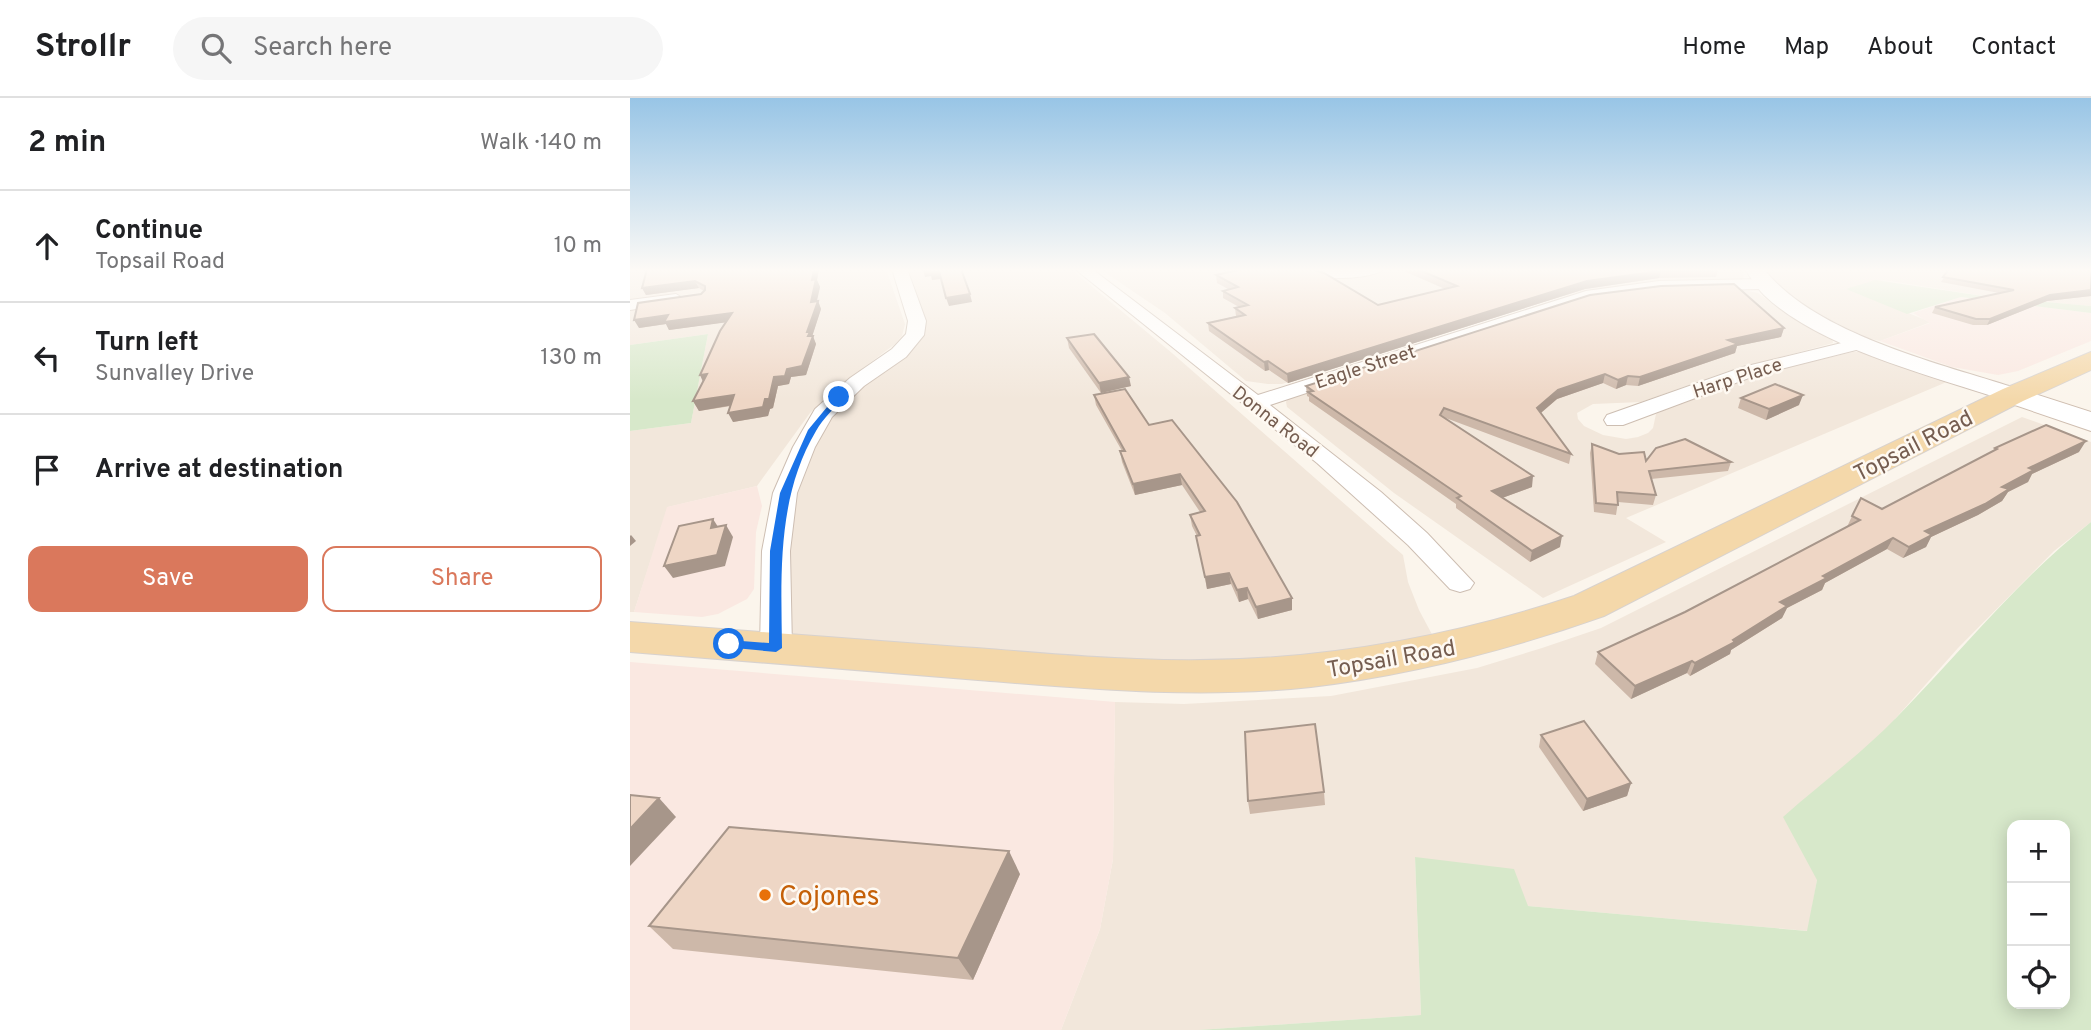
<!DOCTYPE html>
<html lang="en">
<head>
<meta charset="utf-8">
<style>
  :root { --surface:#fff; --page:#f6f6f6; --text:#202124; --muted:#757577; --line:#e0e0e0; --accent:#da785c }
  body { margin:0; font-family:Overpass,sans-serif; background:var(--page); color:var(--text) }
  .controls { position:absolute; right:21px; bottom:21px; display:grid; overflow:hidden; border-radius:14px; box-shadow:0 4px 18px #0003 }
  .controls button { width:63px; height:63px; display:grid; place-items:center; padding:0; border:0; border-bottom:2px solid var(--line); background:var(--surface); color:var(--text); font:35px sans-serif }
  .stop { position:absolute; width:21px; height:21px; margin:-16px; border:5px solid #1a73e8; border-radius:50%; background:#fff }
  .stop.end { background:#1a73e8; border-color:#fff; box-shadow:0 2px 7px #0008 }
  .list { margin:0; padding:0; list-style:none }
  h2 { display:flex; justify-content:space-between; align-items:center; height:91px; margin:0; padding:0 28px; font-size:30px }
  h2 small { font-size:23px; font-weight:400; color:var(--muted) }
  .list li { display:grid; grid-template-columns:46px 1fr auto; gap:21px; align-items:center; box-sizing:border-box; height:112px; padding:0 28px; border-top:2px solid var(--line) }
  .list b { display:block; font-size:26px; white-space:nowrap }
  .list p { margin:0; font-size:23px; white-space:nowrap; color:var(--muted) }
  .list em { font-size:23px; font-style:normal; color:var(--muted) }
  .actions { display:flex; gap:14px; padding:21px 28px }
  .actions a { flex:1; padding:16px 0; border:2px solid var(--accent); border-radius:14px; text-align:center; font-size:24px; color:var(--accent) }
  .actions .main { background:var(--accent); color:#fff }
  .icon { flex:none; width:38px; height:38px; fill:none; stroke:currentColor; stroke-width:2; stroke-linecap:round; stroke-linejoin:round }
  .map { position:relative; flex:none; width:1461px; height:932px; overflow:hidden }
  header { display:flex; align-items:center; gap:42px; box-sizing:border-box; height:98px; padding:0 35px; background:var(--surface); border-bottom:2px solid var(--line) }
  header strong { font-size:33px }
  nav { display:flex; gap:38px; margin-inline-start:auto; font-size:24px }
  .search { width:490px; height:63px; background:var(--page); display:flex; align-items:center; gap:18px; box-sizing:border-box; padding:0 24px; border-radius:38px; color:var(--muted); font-size:26px }
  main { display:flex }
  aside { flex:1; background:var(--surface) }
  .map>svg:first-child { display:block }
  .residential { fill:#f2e7db }
  .commercial { fill:#fae8e1 }
  .green { fill:#d7e8ca; fill-rule:evenodd }
  .lines { fill:none; stroke-linecap:round; stroke-linejoin:round }
  .minor-casing { stroke:#cdbeb2; stroke-width:2 }
  .tertiary-casing { stroke:#cdbeb2; stroke-width:2 }
  .secondary-casing { stroke:#cfbeb0; stroke-width:2 }
  .primary-casing { stroke:#d8d2ce; stroke-width:2 }
  .minor { fill:#fff; fill-rule:evenodd }
  .tertiary { fill:#fff; fill-rule:evenodd }
  .secondary { fill:#fff; fill-rule:evenodd }
  .primary { fill:#f4d8aa; fill-rule:evenodd }
  .wall { fill:#cdb8a9 }
  .shaded-wall { fill:#a7968a }
  .building { fill:#eed6c5; stroke:#a7968a; stroke-width:2 }
  .route { fill:#1a73e8 }
  .food-dot { fill:#e8710a; stroke:#fef9f2; stroke-width:2.5 }
  .labels { text-anchor:middle; stroke-width:5; stroke-linejoin:round; paint-order:stroke }
  .far-street-label { font-size:19px; fill:#755d50; stroke:#fef9f2 }
  .street-label { font-size:23px; fill:#755d50; stroke:#fef9f2 }
  .near-food-label { font-size:28px; fill:#c56008; stroke:#fef9f2; text-anchor:start }
</style>
</head>
<body>
<header>
<strong>Strollr</strong>
<div class="search"><svg class="icon" aria-label="search" viewBox="0 0 24 24"><circle cx="10" cy="10" r="6"/><path d="M15 15l6 6"/></svg>Search here</div>
<nav><a>Home</a><a>Map</a><a>About</a><a>Contact</a></nav>
</header>
<main>
<aside>
<h2>2 min<small>Walk · 140 m</small></h2>
<ul class="list">
<li><svg class="icon" aria-label="ahead" viewBox="0 0 24 24"><path d="M12 20V5M6 11l6-6 6 6"/></svg><div><b>Continue</b><p>Topsail Road</p></div><em>10 m</em></li>
<li><svg class="icon" aria-label="left" viewBox="0 0 24 24"><path d="M17 20v-9H6M10 6l-5 5 5 5"/></svg><div><b>Turn left</b><p>Sunvalley Drive</p></div><em>130 m</em></li>
<li><svg class="icon" aria-label="arrive" viewBox="0 0 24 24"><path d="M6 21V4h12l-3 4 3 4H6"/></svg><div><b>Arrive at destination</b></div></li>
</ul>
<div class="actions"><a class="main">Save</a><a>Share</a></div>
</aside>
<div class="map">
<svg width="1461" height="932" viewBox="0 0 1461 932">
  <rect width="100%" height="100%" fill="#fbf5ec"/>
  <g class="residential">
    <polygon points="0,171 256,171 275,226 272,238 265,246 208,289 180,315 127,388 38,409 4,514 0,514 0,333 61,325 78,236 0,247 0,210 71,201 75,194 0,204"/>
    <polygon points="265,171 441,171 542,255 773,457 778,484 789,512 805,542 631,568 161,543 144,495 179,332 286,237"/>
    <polygon points="470,171 650,171 712,180 767,171 1111,171 1114,177 1113,181 1106,183 1007,186 950,194 894,209 652,286 638,286 616,283 535,215"/>
    <polygon points="1461,171 1461,208 1360,199 1254,182 1217,191 1301,224 1250,243 1237,240 1174,209 1157,197 1136,172"/>
    <polygon points="1102,190 1128,195 1153,213 1202,240 1203,245 1098,273 1011,304 963,306 947,315 948,321 954,328 973,337 996,341 1008,339 1018,335 1023,330 1026,316 1032,313 1141,273 1223,254 1234,254 1319,283 996,420 1036,444 913,500 764,395 657,309 656,304 659,299"/>
    <polygon points="1392,319 1461,344 1461,424 1424,453 1328,550 1265,621 1187,782 1178,833 898,808 785,759 791,917 568,932 431,932 470,831 483,761 485,604 554,606 701,598 847,570 912,550 971,530"/>
  </g>
  <g class="commercial">
    <polygon points="1331,199 1461,215 1461,243 1388,273 1368,277 1322,269 1250,243 1300,225 1283,215"/>
    <polygon points="127,388 132,408 126,434 124,491 117,501 88,516 72,519 4,514 37,409"/>
    <polygon points="0,564 485,604 483,761 470,831 431,932 0,932"/>
  </g>
  <g class="green">
    <polygon points="1245,182 1360,199 1461,208 1461,215 1331,199 1277,216 1216,191"/>
    <polygon points="78,236 61,325 0,333 0,247"/>
    <path d="M1461 424V932H568L791 917 785 759 884 771 898 808 1177 833 1187 782 1153 719C1190 686 1231 656 1266 620 1331 554 1388 481 1461 424ZM1382 727H1435V906H1382Z"/>
  </g>
  <g class="lines">
    <g class="minor-casing">
      <g id="minor">
        <polygon points="262,171 277,171 296,223 294,237 276,259 234,288 202,319 185,349 167,395 160,453 162,550 157,558 146,561 135,558 130,550 132,453 143,395 163,349 185,311 220,280 262,251 276,236 278,223"/>
        <polygon points="445,171 462,171 628,297 956,193 1029,183 1134,181 1142,186 1134,191 1029,193 958,202 640,307 751,394 797,435 844,485 840,491 830,494 820,491 778,447 687,365"/>
        <path d="M662 171H754C740 183 677 183 662 171Z"/>
        <polygon points="46,196 54,201 52,204 0,212 0,202"/>
        <polygon points="1232,240 1238,241 1241,245 1238,249 1127,277 993,327 977,327 974,322 977,317 1113,269"/>
      </g>
    </g>
    <g class="tertiary-casing">
      <path id="tertiary" d="M1115 171H1134C1185 237 1315 267 1392 292L1396 297 1392 302 1383 305 1374 302C1302 278 1189 250 1134 197 1127 190 1121 180 1115 171Z"/>
    </g>
    <g class="secondary-casing">
      <polygon id="secondary" points="1383,289 1461,314 1461,333 1373,303 1369,297 1373,291"/>
    </g>
    <g class="primary-casing">
      <path id="primary" d="M1461 254V272L1393 303 974 518C878 552 782 577 681 589 570 601 460 591 348 582 232 572 116 563 0 554V524C106 532 211 540 317 548 380 552 444 559 507 561 656 568 803 545 944 498L1373 291Z"/>
    </g>
    <use href="#minor" class="minor"/>
    <use href="#tertiary" class="tertiary"/>
    <use href="#secondary" class="secondary"/>
    <use href="#primary" class="primary"/>
  </g>
  <g class="wall">
    <polygon points="17,171 189,171 187,182 190,189 186,203 188,203 191,211 182,238 186,246 176,277 161,279 159,286 148,288 143,310 140,311 138,318 103,324 101,308 69,313 63,303 73,284 96,224 39,232 36,226 9,230 71,196 74,193 69,190 16,197 12,190"/>
    <polygon points="769,171 1087,171 1088,172 1086,179 1029,180 955,191 658,285 639,272 635,273 579,233 578,225 606,218 605,210 609,209 593,200 593,193 598,191 587,185 586,177 748,207 815,191"/>
    <polygon points="1269,171 1461,171 1461,198 1417,203 1357,227 1343,227 1302,215 1305,209 1369,195 1311,184 1319,172 1273,173"/>
    <polygon points="1154,230 1151,239 1107,248 1105,255 1008,288 996,287 986,291 973,285 927,301 911,315 941,356 939,366 813,319 902,389 872,400 930,449 900,464 826,410 826,406 679,303 679,299 677,298 676,288"/>
    <polygon points="437,240 501,288 471,295 439,250"/>
    <polygon points="464,297 519,327 662,512 628,521 618,501 609,504 601,486 577,491 567,438 562,428 560,417 570,414 552,387 505,397 492,364 490,353 492,353 466,307"/>
    <polygon points="1111,300 1169,307 1136,322 1108,310"/>
    <polygon points="962,346 989,356 1016,363 1101,364 1098,373 1021,381 1026,397 1023,407 988,404 986,417 964,414 960,355"/>
    <polygon points="1365,350 1449,354 1402,376 1398,384 1378,394 1372,403 1348,417 1301,439 1296,449 1273,460 1257,451 1195,485 1192,492 1157,510 1152,520 1101,552 1100,556 1060,578 1057,575 1001,601 965,566 968,554 1055,514 1217,429 1222,418 1252,411 1363,353"/>
    <polygon points="911,637 1001,685 997,698 953,713 909,649"/>
    <polygon points="694,694 695,707 620,716 618,703"/>
    <polygon points="390,776 343,882 43,851 19,828"/>
  </g>
  <g class="shaded-wall">
    <polygon points="184,171 189,171 187,182 190,189 185,212 181,204 182,182"/>
    <polygon points="299,171 309,173 311,181 302,182 301,178 295,179 293,172"/>
    <polygon points="1031,173 1029,180 955,191 658,285 657,276 957,183"/>
    <polygon points="65,183 69,190 16,197 12,190"/>
    <polygon points="1461,192 1461,198 1417,203 1357,227 1360,221 1420,197"/>
    <polygon points="340,196 342,204 319,208 316,200"/>
    <polygon points="188,203 191,211 182,239 183,238 186,246 176,277 161,279 159,286 148,288 143,310 140,311 138,318 103,324 98,315 135,301 144,279 157,271 177,234"/>
    <polygon points="102,215 106,223 39,232 36,226 9,230 4,222 38,217"/>
    <polygon points="1154,230 1151,239 1107,248 1105,255 1008,288 1010,279 1098,242"/>
    <polygon points="638,263 639,272 635,273 634,264"/>
    <polygon points="77,276 74,286 70,277"/>
    <polygon points="975,276 973,285 927,301 906,319 907,310 928,292"/>
    <polygon points="998,278 996,287 986,291 988,282"/>
    <polygon points="499,279 501,288 471,295 469,285"/>
    <polygon points="104,297 109,306 69,313 63,303"/>
    <polygon points="1173,297 1169,307 1136,322 1139,311"/>
    <polygon points="1456,343 1449,354 1402,376 1398,384 1378,394 1372,403 1348,417 1301,439 1296,449 1273,460 1279,449 1295,433 1372,389 1399,370"/>
    <polygon points="550,376 552,387 505,397 503,386"/>
    <polygon points="903,378 902,389 861,404 862,393"/>
    <polygon points="83,421 90,432 81,430"/>
    <polygon points="96,427 103,439 95,468 43,480 34,468"/>
    <polygon points="1,437 6,443 0,448 0,438"/>
    <polygon points="932,438 930,449 900,464 902,453"/>
    <polygon points="1263,440 1257,451 1195,485 1192,492 1157,510 1152,520 1101,552 1100,556 1060,578 1065,565 1103,542 1150,504 1193,478"/>
    <polygon points="599,475 601,486 577,491 575,479"/>
    <polygon points="617,490 618,501 609,504 607,492"/>
    <polygon points="662,500 662,512 628,521 626,509"/>
    <polygon points="1062,563 1057,575 1001,601 1005,588"/>
    <polygon points="1001,685 997,698 953,713 957,701"/>
    <polygon points="29,700 46,719 0,768 0,731"/>
    <polygon points="379,753 390,776 343,882 328,860"/>
  </g>
  <g class="building">
    <polygon points="17,171 184,171 182,182 186,181 181,204 188,203 177,234 180,234 178,238 183,238 172,268 157,271 155,278 144,279 139,301 135,301 133,309 98,315 104,297 63,303 77,276 70,277 90,233 102,215 34,224 38,217 4,222 8,205 71,196 75,192 75,188 65,183 12,190"/>
    <polygon points="299,171 331,171 340,196 316,200 309,173 299,175"/>
    <polygon points="612,171 682,171 694,175 748,207 827,188 787,171 1088,172 1031,173 957,183 657,276 638,263 634,264 578,225 615,217 605,210 618,207 593,193 608,189 586,177"/>
    <polygon points="1319,171 1461,171 1461,192 1420,197 1360,221 1346,221 1305,209 1384,192 1313,179"/>
    <polygon points="1104,186 1154,230 1098,242 1108,246 1010,279 998,278 988,282 975,276 928,292 907,310 941,356 814,310 810,317 903,378 862,393 932,438 902,453 827,400 831,398 678,294 683,293 676,288 960,197 1031,188"/>
    <polygon points="464,236 499,279 469,285 437,240"/>
    <polygon points="1145,286 1173,297 1139,311 1111,300"/>
    <polygon points="495,291 519,327 542,322 607,404 662,500 626,509 617,490 607,492 599,475 575,479 566,438 570,437 560,417 575,413 550,376 503,386 490,353 495,353 464,297"/>
    <polygon points="1416,327 1456,343 1399,370 1404,372 1372,389 1379,391 1355,406 1295,433 1302,437 1279,449 1263,440 1193,478 1197,480 1150,504 1157,508 1103,542 1105,544 1065,565 1062,563 1005,588 968,554 1055,514 1230,422 1222,418 1231,400 1252,411 1367,351 1365,350"/>
    <polygon points="1055,341 1101,364 1019,373 1026,397 987,394 988,407 966,405 962,346 989,356 1014,354 1016,363 1026,350"/>
    <polygon points="83,421 81,430 96,427 87,457 34,468 49,428"/>
    <polygon points="954,623 1001,685 957,701 911,637"/>
    <polygon points="685,626 694,694 618,703 615,634"/>
    <polygon points="0,697 29,700 0,731"/>
    <polygon points="99,729 379,753 328,860 19,828"/>
  </g>
  <linearGradient id="sky" x2="0" y2="1"><stop stop-color="#98c5e6"/><stop offset="0.57" stop-color="#fdfaf6"/><stop offset="1" stop-color="#fdfaf6" stop-opacity="0"/></linearGradient>
  <rect width="1461" height="302" fill="url(#sky)"/>
  <path class="route" d="M207 297 214 299C205 310 193 320 186 333 147 399 151 475 152 550L146 554 94 549 92 546 99 542 139 545 140 453 150 395 178 332Z"/>
  <circle class="food-dot" cx="135" cy="797" r="7"/>
  <g class="labels">
    <g class="far-street-label">
      <text transform="translate(735 268) rotate(-18)" y="7">Eagle Street</text>
      <text transform="translate(1107 279) rotate(-18)" y="7">Harp Place</text>
      <text transform="translate(646 323) rotate(38)" y="7">Donna Road</text>
    </g>
    <g class="street-label">
      <text transform="translate(1283 347) rotate(-27)" y="8">Topsail Road</text>
      <text transform="translate(761 560) rotate(-10)" y="8">Topsail Road</text>
    </g>
    <g class="near-food-label">
      <text x="149" y="807">Cojones</text>
    </g>
  </g>
</svg>
<div class="controls">
<button>+</button>
<button>−</button>
<button><svg class="icon" aria-label="locate" viewBox="0 0 24 24"><circle cx="12" cy="12" r="6"/><path d="M12 2v4M12 18v4M2 12h4M18 12h4"/></svg></button>
</div>
<div class="stop" style="left:99px;top:546px"></div>
<div class="stop end" style="left:209px;top:299px"></div>
</div>
</main>
</body>
</html>
